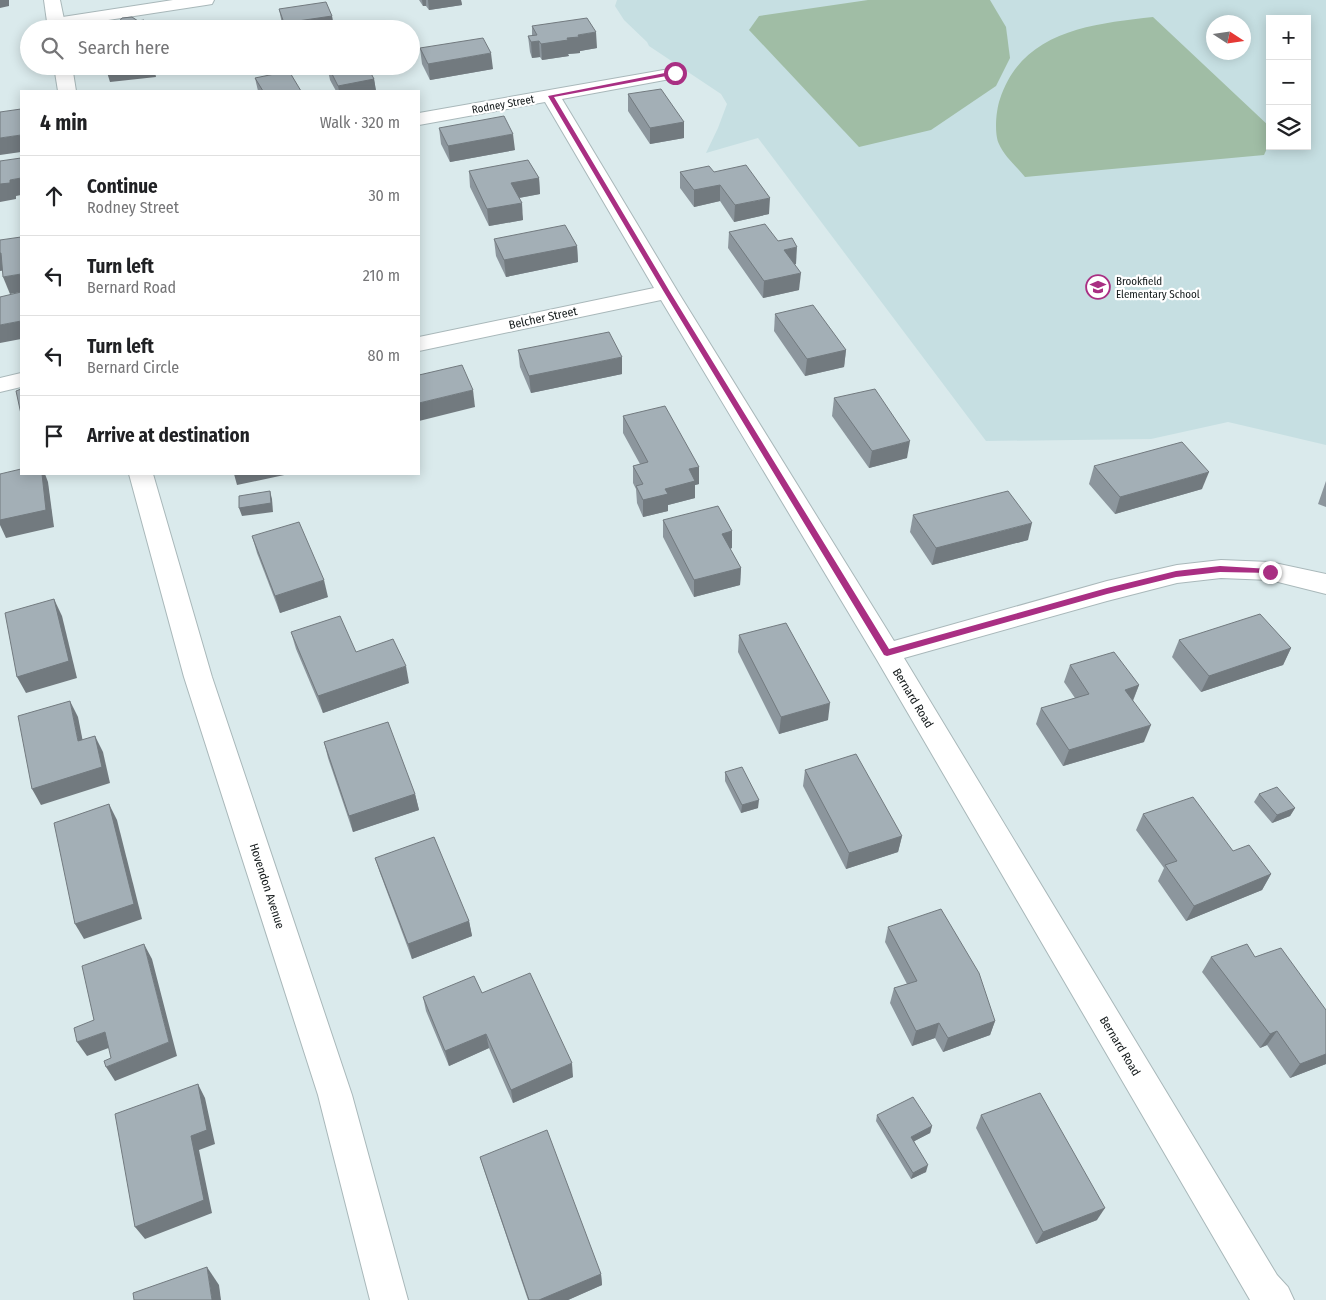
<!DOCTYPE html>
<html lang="en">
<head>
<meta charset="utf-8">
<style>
  :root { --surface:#fff; --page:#f6f6f6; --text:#202124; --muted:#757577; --line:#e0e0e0 }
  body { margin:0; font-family:"Fira Sans Condensed",sans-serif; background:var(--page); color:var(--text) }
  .controls { position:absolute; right:15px; top:15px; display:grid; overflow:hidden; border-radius:0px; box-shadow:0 2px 12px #0003 }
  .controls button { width:45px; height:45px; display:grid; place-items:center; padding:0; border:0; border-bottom:1px solid var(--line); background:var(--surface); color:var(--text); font:25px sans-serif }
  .compass { position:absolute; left:1206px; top:15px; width:45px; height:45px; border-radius:50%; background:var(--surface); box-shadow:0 2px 12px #0003; rotate:102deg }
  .stop { position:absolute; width:15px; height:15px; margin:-11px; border:4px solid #a92f83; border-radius:50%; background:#fff }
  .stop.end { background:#a92f83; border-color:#fff; box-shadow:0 1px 5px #0008 }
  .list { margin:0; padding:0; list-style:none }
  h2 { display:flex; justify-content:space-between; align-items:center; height:65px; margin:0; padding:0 20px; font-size:21px }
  h2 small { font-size:16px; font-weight:400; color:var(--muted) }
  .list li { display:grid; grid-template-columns:32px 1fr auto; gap:15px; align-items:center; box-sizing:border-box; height:80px; padding:0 20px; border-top:1px solid var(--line) }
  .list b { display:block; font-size:19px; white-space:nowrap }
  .list p { margin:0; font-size:16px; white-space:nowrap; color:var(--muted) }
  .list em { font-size:16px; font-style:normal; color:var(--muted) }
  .icon { flex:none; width:28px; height:28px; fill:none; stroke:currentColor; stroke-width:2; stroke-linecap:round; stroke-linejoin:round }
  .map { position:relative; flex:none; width:1326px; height:1300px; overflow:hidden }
  .search { position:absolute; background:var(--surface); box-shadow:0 2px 12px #0003; left:20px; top:20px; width:400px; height:55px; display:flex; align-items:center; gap:12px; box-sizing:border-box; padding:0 18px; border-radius:28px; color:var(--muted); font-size:19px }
  .panel { position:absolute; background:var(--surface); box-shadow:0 2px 12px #0003; left:20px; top:90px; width:400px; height:385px; border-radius:0px }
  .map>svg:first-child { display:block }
  .built { fill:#c6dfe2; fill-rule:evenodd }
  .green { fill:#a0bda5 }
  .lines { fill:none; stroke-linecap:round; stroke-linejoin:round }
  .street-casing { stroke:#a9b8ba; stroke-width:2 }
  .secondary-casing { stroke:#a9b8ba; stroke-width:2 }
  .street { fill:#fff; fill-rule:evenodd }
  .secondary { fill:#fff; fill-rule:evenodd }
  .wall { fill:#8c969d }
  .shaded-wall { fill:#727a7f }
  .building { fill:#a3afb6; stroke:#727a7f }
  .route { fill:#a92f83 }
  .labels { text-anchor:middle; stroke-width:4.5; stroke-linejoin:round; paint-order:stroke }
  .far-street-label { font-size:11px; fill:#141a1b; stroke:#fff }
  .far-poi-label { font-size:11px; fill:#141a1b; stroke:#fff; text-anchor:start }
  .street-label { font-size:12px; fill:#141a1b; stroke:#fff }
</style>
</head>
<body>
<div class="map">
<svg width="1326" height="1300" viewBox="0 0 1326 1300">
  <rect width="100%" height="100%" fill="#daeaec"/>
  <path class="built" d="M617 0H1326V445L1228 422 1151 439 986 441 758 138 706 153 718 128 727 104 721 94 649 46 647 42 624 20 615 6ZM1270 19H1307V146H1270ZM1214 22H1244V52H1214Z"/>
  <g class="green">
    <polygon points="868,0 990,0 1006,27 1010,58 996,86 931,130 859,147 749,30 759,16"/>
    <path d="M1153 17 1270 127V142L1264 155 1025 177C1017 167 1004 156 999 144 994 134 996 110 1000 99 1022 31 1091 24 1153 17Z"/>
  </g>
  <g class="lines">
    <g class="street-casing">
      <g id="street">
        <polygon points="173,0 214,0 212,4 206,5 56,28 50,27 47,23 50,19 56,18"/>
        <polygon points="675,68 681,69 684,73 681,77 562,99 678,292 894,641 1107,581 1177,565 1221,560 1270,562 1326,574 1326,594 1270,580 1221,578 1177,583 1107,601 904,658 1277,1275 1288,1287 1294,1300 1250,1300 877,660 661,300 419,351 419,337 654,288 545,102 419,125 419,113"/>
        <polygon points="21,373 21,387 0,392 0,378"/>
      </g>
    </g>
    <g class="secondary-casing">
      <g id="secondary">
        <polygon points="44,0 60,0 66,29 48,29"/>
        <polygon points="54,66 72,66 76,91 58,91"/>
        <polygon points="129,474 153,474 212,677 352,1095 408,1300 370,1300 318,1095 184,677"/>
      </g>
    </g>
    <use href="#street" class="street"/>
    <use href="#secondary" class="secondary"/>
  </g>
  <g class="wall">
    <polygon points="419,0 461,0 462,5 429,10 426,6 423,6"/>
    <polygon points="279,9 332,16 334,29 283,29"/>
    <polygon points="532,26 597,48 580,51 580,53 568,54 569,56 542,60 540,57 532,58 530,52 528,36 532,36"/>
    <polygon points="420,48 493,69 430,80 422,64"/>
    <polygon points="327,66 367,66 374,79 376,91 336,91 330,80"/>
    <polygon points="255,78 301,91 258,91"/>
    <polygon points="628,94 684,122 684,138 650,144 628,111"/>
    <polygon points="439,128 515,150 450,162 441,144"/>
    <polygon points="469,171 539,178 540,194 519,198 523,220 489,226 470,187"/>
    <polygon points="680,172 714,172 769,214 734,222 720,201 694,207 680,188"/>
    <polygon points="729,232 796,264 794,265 799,290 763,298 728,248"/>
    <polygon points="494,239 577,246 578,262 506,277 496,256"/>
    <polygon points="775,314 846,350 844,367 805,376 774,331"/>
    <polygon points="518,350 622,374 531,393 520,367"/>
    <polygon points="834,398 907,458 869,468 832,416"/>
    <polygon points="623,416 699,467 699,484 695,485 695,498 668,505 668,511 643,517 637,503 636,489 633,483 633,466 640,464 623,433"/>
    <polygon points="1094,466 1202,489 1115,514 1089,484"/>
    <polygon points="1326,481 1326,507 1318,504"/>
    <polygon points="913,515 1028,540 932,565 910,532"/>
    <polygon points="663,520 732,531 732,548 730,549 741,568 740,585 694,597 663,537"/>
    <polygon points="252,536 328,597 280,613 257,553"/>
    <polygon points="291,632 356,652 409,683 323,713 296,649"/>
    <polygon points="739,635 828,720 779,734 738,652"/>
    <polygon points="1179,640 1291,648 1283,665 1201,692 1172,657"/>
    <polygon points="1070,665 1139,685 1133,701 1144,742 1063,766 1036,724 1041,708 1075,698 1064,682"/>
    <polygon points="324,742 415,794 419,810 353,832 328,758"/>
    <polygon points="805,770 902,836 898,852 846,869 803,786"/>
    <polygon points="725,772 758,808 741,813 725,781"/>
    <polygon points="1259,794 1295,808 1290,816 1272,823 1254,802"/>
    <polygon points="1143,814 1233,851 1271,874 1262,890 1186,921 1158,881 1164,868 1136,830"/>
    <polygon points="375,858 469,921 472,936 412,959 380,873"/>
    <polygon points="888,927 995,1021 990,1035 943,1052 935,1038 912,1046 890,1003 894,988 907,984 885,942"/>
    <polygon points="1211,957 1255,957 1326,1010 1326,1064 1290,1078 1267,1045 1260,1048 1202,972"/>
    <polygon points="482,993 573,1077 513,1103 489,1048 449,1066 426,1011 423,997"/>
    <polygon points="877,1115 932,1126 930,1133 914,1141 926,1172 911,1179 876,1121"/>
    <polygon points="981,1115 1097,1220 1036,1244 976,1128"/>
    <polygon points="480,1157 601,1274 602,1285 568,1300 528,1300 484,1170"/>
  </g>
  <g class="shaded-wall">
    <polygon points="0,0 9,0 9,6 0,8"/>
    <polygon points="422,0 426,0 426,6 423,6"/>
    <polygon points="428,0 461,0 462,5 429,10"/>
    <polygon points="332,16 334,29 285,29 284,23"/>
    <polygon points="596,32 597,48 580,51 580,53 568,54 569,56 542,60 541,44 567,38 578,35"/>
    <polygon points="539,41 540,57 532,58 531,42"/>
    <polygon points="491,53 493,69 430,80 428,64"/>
    <polygon points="105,66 154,66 156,77 110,82"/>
    <polygon points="374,79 376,91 339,91 338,86"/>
    <polygon points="684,122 684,138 650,144 650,128"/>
    <polygon points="513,134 515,150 450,162 448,146"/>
    <polygon points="21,135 21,152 0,155 0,138"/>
    <polygon points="21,178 21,195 16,196 16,199 0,202 0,184 10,180"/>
    <polygon points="539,178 540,194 513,199 511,183"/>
    <polygon points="720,185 720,201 694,207 694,190"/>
    <polygon points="770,198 769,214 734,222 735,205"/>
    <polygon points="522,203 523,220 489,226 487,209"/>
    <polygon points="577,246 578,262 506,277 504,260"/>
    <polygon points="797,247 796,264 783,267 784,250"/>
    <polygon points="0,253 1,253 8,270 0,271"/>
    <polygon points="801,273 799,290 763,298 764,281"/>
    <polygon points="21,274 21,292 10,294 3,277"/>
    <polygon points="21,321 21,339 0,343 0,325"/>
    <polygon points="846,350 844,367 805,376 807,359"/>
    <polygon points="622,357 622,374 531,393 529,376"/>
    <polygon points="473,390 475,407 419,421 419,403"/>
    <polygon points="910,441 907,458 869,468 872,451"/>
    <polygon points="699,467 699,484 695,485 695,498 668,505 668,511 643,517 643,500 665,489 689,469"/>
    <polygon points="1209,472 1202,489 1115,514 1120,497"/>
    <polygon points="42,474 45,474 48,482 54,527 6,538 0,525 0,520"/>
    <polygon points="234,474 289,474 237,485"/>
    <polygon points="270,491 272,499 273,512 242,516 239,508"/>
    <polygon points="1032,523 1028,540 932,565 936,548"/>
    <polygon points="732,531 732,548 721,551 722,534"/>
    <polygon points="741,568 740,585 694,597 694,580"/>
    <polygon points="324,580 328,597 280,613 275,596"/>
    <polygon points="54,599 62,616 77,678 26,693 17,677"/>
    <polygon points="1291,648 1283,665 1201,692 1209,676"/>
    <polygon points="406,666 409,683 323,713 318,696"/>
    <polygon points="1139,685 1132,702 1125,690"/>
    <polygon points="70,701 78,717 86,757 78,741"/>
    <polygon points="830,703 828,720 779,734 781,717"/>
    <polygon points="1151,725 1144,742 1063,766 1069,750"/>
    <polygon points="95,736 103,752 110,783 41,805 32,789"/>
    <polygon points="415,794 419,810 353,832 349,816"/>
    <polygon points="759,800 758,808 741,813 742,805"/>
    <polygon points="109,804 117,820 142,919 84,939 75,924"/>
    <polygon points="1295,808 1290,816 1272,823 1277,815"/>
    <polygon points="902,836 898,852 846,869 849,853"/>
    <polygon points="1271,874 1262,890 1186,921 1194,906"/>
    <polygon points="469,921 472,936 412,959 408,944"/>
    <polygon points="144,944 152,959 177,1056 115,1081 106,1067 169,1042"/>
    <polygon points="995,1021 990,1035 943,1052 948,1038"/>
    <polygon points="939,1023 935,1038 912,1046 916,1031"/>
    <polygon points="1277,1031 1267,1045 1260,1048 1270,1034"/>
    <polygon points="105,1032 114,1046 87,1056 77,1042"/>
    <polygon points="486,1034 489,1048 449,1066 445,1051"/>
    <polygon points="1326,1054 1326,1064 1290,1078 1300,1064"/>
    <polygon points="572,1063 573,1077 513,1103 511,1090"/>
    <polygon points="198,1084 205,1098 215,1144 199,1150 212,1213 145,1239 135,1227 191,1136"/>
    <polygon points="932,1126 930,1133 909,1144 911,1137"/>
    <polygon points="928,1165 926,1172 911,1179 913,1173"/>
    <polygon points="1105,1208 1097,1220 1036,1244 1043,1232"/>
    <polygon points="207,1267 219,1285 221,1300 212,1300"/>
    <polygon points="601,1274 602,1285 568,1300 539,1300"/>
  </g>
  <g class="building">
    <polygon points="326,2 332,16 284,23 279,9"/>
    <polygon points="132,17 138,21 144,20 145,29 102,29 102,26 116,25 122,18"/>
    <polygon points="587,18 596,32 578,35 579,37 567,38 568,40 541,44 539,41 531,42 528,36 537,35 532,26"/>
    <polygon points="189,25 189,29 162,29 162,28"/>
    <polygon points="483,38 491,53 428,64 420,48"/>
    <polygon points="328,66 367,66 374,79 338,86"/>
    <polygon points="289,71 301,91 263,91 255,78"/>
    <polygon points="661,89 684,122 650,128 628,94"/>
    <polygon points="21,109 21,135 0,138 0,112"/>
    <polygon points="504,116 513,134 448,146 439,128"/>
    <polygon points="21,158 21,178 10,180 10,183 0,184 0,161"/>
    <polygon points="528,160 539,178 511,183 522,203 487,209 469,171"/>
    <polygon points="746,165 770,198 735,205 720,185 694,190 680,172 709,166 714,172"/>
    <polygon points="765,224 778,241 792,238 797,247 784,250 801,273 764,281 729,232"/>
    <polygon points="565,225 577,246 504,260 494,239"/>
    <polygon points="21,237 21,274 3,277 1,253 0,253 0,240"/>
    <polygon points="21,292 21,321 0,325 0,297"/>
    <polygon points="813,305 846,350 807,359 775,314"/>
    <polygon points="609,332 622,357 529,376 518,350"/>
    <polygon points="462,365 473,390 419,403 419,375"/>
    <polygon points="21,389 21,414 16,391"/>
    <polygon points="875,389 910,441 872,451 834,398"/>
    <polygon points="665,406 699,467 689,469 695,481 665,489 668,494 643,500 636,486 643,484 633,466 648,462 623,416"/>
    <polygon points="1182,442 1209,472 1120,497 1094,466"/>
    <polygon points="21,469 21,474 42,474 46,510 0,520 0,474"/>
    <polygon points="270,491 271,503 239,508 239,496"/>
    <polygon points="1008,491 1032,523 936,548 913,515"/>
    <polygon points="718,506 732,531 722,534 741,568 694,580 663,520"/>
    <polygon points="299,522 324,580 275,596 252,536"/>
    <polygon points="54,599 69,661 17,677 5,613"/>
    <polygon points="1260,614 1291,648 1209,676 1179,640"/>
    <polygon points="340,616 356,652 393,639 406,666 318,696 291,632"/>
    <polygon points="786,623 830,703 781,717 739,635"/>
    <polygon points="1114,652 1139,685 1125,690 1151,725 1069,750 1041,708 1089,694 1070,665"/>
    <polygon points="70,701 78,741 95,736 102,767 32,789 18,716"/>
    <polygon points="388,722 415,794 349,816 324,742"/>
    <polygon points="856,754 902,836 849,853 805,770"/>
    <polygon points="742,767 759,800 742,805 725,772"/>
    <polygon points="1277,787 1295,808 1277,815 1259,794"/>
    <polygon points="1193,797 1233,851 1249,845 1271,874 1194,906 1165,865 1177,861 1143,814"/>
    <polygon points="109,804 134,904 75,924 54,823"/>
    <polygon points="434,837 469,921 408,944 375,858"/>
    <polygon points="941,909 979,973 995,1021 948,1038 939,1023 916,1031 894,988 917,981 888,927"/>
    <polygon points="144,944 169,1042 106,1067 104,1061 111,1058 105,1032 77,1042 74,1028 94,1020 82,966"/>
    <polygon points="1247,944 1255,957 1281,948 1326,1010 1326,1054 1300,1064 1277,1031 1270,1034 1211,957"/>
    <polygon points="530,973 572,1063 511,1090 486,1034 445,1051 423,997 474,976 482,993"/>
    <polygon points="198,1084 207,1130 191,1136 204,1200 135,1227 115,1114"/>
    <polygon points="1040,1093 1105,1208 1043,1232 981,1115"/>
    <polygon points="913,1097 932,1126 911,1137 928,1165 913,1173 877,1115"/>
    <polygon points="547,1130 601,1274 539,1300 529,1300 480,1157"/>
    <polygon points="207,1267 212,1300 134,1300 133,1293"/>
  </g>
  <polygon class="route" points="675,71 677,74 554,97 670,292 889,649 1107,588 1176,571 1220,566 1270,569 1274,572 1273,573 1220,572 1176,577 1107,594 887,656 884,655 664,292 548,96"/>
  <defs>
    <g id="school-ring" transform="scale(1.25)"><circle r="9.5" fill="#fff" stroke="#a92f83" stroke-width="1.5"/><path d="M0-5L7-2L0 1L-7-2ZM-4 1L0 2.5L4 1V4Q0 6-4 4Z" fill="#a92f83"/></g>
  </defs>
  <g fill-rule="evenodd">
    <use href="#school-ring" x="1098" y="287"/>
  </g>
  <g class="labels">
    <g class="far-street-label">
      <text transform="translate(503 104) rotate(-10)" y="4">Rodney Street</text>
    </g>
    <g class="far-poi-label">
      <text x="1116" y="285">Brookfield<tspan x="1116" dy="13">Elementary School</tspan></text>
    </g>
    <g class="street-label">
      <text transform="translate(543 318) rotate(-12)" y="4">Belcher Street</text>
      <text transform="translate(913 698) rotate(59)" y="4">Bernard Road</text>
      <text transform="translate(267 886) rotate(72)" y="4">Hovendon Avenue</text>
      <text transform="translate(1120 1046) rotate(59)" y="4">Bernard Road</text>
    </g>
  </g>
</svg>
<div class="controls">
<button>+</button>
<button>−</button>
<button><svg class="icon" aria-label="layers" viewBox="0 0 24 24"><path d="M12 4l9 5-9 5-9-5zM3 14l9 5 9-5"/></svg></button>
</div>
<svg class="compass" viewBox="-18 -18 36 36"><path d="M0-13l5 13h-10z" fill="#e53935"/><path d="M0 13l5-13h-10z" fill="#757577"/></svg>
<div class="stop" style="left:675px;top:73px"></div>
<div class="stop end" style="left:1270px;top:572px"></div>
<div class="search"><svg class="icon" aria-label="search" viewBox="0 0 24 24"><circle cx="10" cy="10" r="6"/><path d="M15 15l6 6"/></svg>Search here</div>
<section class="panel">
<h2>4 min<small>Walk · 320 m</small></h2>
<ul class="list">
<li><svg class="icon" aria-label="ahead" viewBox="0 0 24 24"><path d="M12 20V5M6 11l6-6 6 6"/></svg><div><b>Continue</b><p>Rodney Street</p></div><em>30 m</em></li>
<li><svg class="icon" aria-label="left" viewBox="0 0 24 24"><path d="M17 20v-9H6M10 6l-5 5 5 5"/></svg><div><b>Turn left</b><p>Bernard Road</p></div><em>210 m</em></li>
<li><svg class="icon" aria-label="left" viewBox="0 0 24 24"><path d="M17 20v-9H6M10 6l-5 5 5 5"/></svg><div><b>Turn left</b><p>Bernard Circle</p></div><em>80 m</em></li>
<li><svg class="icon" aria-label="arrive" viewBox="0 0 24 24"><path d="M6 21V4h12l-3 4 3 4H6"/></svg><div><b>Arrive at destination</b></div></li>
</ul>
</section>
</div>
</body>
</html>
